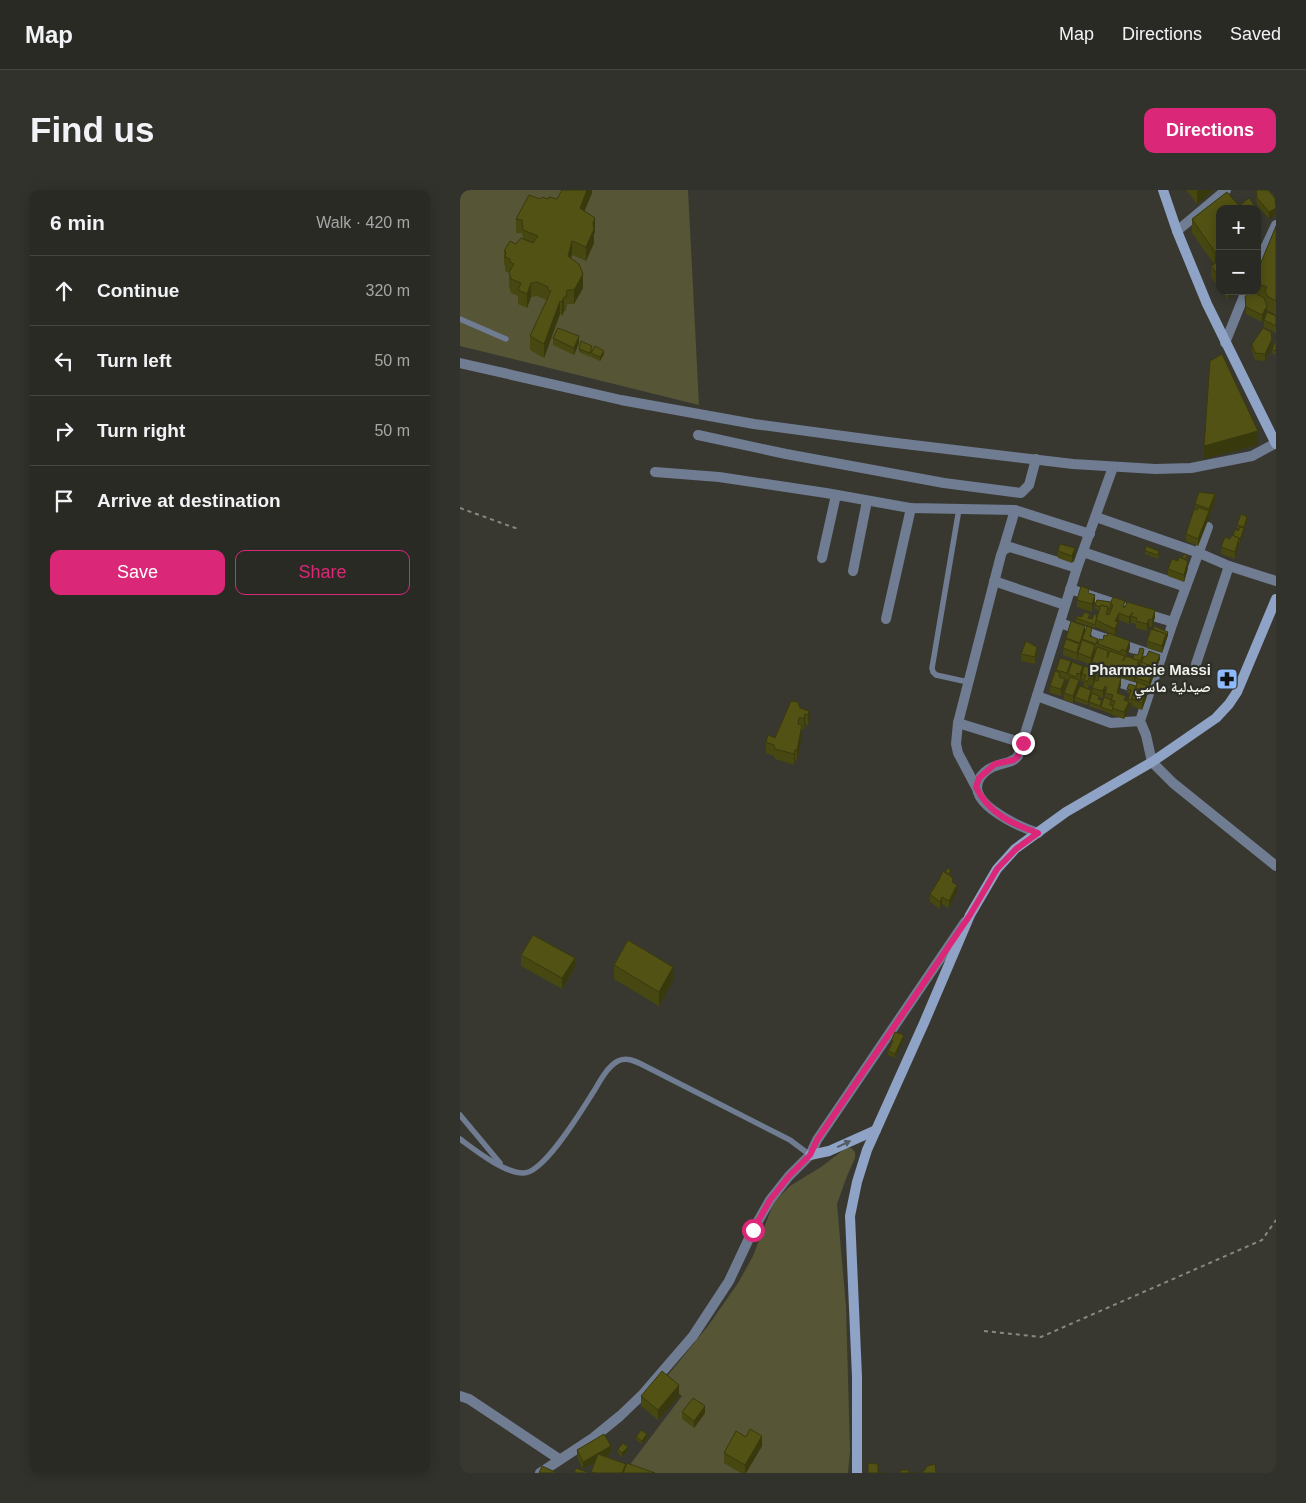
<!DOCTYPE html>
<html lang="en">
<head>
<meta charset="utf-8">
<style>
  :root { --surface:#2a2a24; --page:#32322c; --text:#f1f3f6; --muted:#a5a7a6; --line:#464641; --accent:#db2777 }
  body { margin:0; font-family:Helvetica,"Noto Naskh Arabic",sans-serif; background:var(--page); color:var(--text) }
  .controls { position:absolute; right:15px; top:15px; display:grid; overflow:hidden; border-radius:10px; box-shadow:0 2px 12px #0003 }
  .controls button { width:45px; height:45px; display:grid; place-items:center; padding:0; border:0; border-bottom:1px solid var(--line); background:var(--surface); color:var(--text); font:25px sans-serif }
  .stop { position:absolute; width:15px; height:15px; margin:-11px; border:4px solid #db2777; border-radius:50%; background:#fff }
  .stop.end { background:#db2777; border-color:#fff; box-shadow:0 1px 5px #0008 }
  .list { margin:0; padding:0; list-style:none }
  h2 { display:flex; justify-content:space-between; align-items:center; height:65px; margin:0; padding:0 20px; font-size:21px }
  h2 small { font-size:16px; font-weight:400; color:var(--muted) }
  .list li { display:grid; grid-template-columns:32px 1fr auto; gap:15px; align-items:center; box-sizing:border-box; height:70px; padding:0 20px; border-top:1px solid var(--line) }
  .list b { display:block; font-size:19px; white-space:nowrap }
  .list em { font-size:16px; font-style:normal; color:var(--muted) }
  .actions { display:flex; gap:10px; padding:15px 20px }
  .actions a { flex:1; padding:11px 0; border:1px solid var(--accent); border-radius:10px; text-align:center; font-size:18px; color:var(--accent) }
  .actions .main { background:var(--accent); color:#fff }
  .icon { flex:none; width:28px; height:28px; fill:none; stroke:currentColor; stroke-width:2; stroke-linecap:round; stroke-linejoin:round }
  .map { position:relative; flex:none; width:816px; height:1283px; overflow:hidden; border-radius:10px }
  header { display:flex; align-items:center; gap:30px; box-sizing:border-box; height:70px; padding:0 25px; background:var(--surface); border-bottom:1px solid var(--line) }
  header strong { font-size:24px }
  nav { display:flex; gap:28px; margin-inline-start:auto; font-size:18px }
  .intro { display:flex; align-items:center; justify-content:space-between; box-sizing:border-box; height:120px; padding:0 30px }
  h1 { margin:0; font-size:35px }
  .button { padding:12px 22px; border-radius:10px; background:var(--accent); color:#fff; font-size:18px; font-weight:700 }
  main { display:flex; gap:30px; padding:0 30px }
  aside { flex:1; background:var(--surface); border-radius:10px; box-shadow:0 2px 12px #0003 }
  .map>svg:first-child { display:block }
  .garden { fill:#565636 }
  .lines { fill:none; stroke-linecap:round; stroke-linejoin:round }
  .path { stroke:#888882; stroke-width:2; stroke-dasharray:4 4; stroke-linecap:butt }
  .lane { stroke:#6f7c92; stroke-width:5.5 }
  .street { stroke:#6f7c92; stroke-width:10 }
  .secondary { stroke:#8ea3c5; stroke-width:10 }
  .wall { fill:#474711; fill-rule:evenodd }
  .shaded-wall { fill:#39390e }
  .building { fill:#525214; stroke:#39390e }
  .oneway { fill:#545d66 }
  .route { stroke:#db2777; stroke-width:6 }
  .labels { text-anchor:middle; stroke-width:4.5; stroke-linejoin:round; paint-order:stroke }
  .poi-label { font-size:15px; font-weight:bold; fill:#efefeb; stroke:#2d2e26; text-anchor:end }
</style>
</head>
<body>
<header>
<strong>Map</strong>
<nav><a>Map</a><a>Directions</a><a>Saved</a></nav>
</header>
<div class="intro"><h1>Find us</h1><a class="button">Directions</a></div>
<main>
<aside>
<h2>6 min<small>Walk · 420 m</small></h2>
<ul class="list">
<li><svg class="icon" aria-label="ahead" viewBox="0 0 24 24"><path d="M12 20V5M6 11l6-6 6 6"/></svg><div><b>Continue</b></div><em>320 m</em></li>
<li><svg class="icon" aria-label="left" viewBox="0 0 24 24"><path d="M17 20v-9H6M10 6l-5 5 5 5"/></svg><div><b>Turn left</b></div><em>50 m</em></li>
<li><svg class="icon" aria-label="right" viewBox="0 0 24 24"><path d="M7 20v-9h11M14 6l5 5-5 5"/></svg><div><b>Turn right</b></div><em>50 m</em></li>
<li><svg class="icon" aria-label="arrive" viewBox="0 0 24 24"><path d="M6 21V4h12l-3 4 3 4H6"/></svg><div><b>Arrive at destination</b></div></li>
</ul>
<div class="actions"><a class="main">Save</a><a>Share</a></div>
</aside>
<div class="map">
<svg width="816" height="1283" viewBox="0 0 816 1283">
  <rect width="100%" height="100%" fill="#383830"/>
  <g class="garden">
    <polygon points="0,0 228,0 239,215 0,156"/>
    <polygon points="386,958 391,958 395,962 395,968 387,986 377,1014 386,1117 390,1261 388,1283 190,1283 169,1276 222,1206 204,1190 248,1136 278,1093 293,1066 314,1012 330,996 361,977"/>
  </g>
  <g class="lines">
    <g class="path">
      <polyline points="0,318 58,339"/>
      <polyline points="524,1141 581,1147 802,1050 816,1030"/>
    </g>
    <g class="lane">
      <polyline points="0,129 46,149"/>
      <polyline points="499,319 472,478 473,482 476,485 508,492"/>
      <polyline points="0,925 40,973"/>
      <path d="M0 949C15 960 44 983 63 983 84 984 123 918 134 901 140 891 147 877 158 871 167 867 175 871 183 875L330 950 350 965"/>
    </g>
    <g class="street">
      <polyline points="717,41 766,0"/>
      <polyline points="797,75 816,35"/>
      <polyline points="765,153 786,101"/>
      <polyline points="0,173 161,210 294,234 428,252 613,274 695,279 731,278 792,266 816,253"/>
      <polyline points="238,245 326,264 484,293 561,303 569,295 576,269"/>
      <polyline points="195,282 259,287 366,303 450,318 555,320 630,344"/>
      <polyline points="636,327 739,363 769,376 816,391"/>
      <polyline points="748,337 713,432 680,531 686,545 692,572 713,593 816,676"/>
      <polyline points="543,360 555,320"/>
      <polyline points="623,362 726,397"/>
      <polyline points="362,368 376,305"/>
      <polyline points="393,381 407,311"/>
      <polyline points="534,391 605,415"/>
      <polyline points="610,399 662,416"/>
      <polyline points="683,423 713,432"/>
      <polyline points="426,429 451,318"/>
      <polyline points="600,433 701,468"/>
      <polyline points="736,474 769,376"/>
      <polyline points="648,489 689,502"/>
      <polyline points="577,506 651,533 680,531"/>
      <polyline points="498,533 563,553"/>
      <polyline points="516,597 498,563 496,554 498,533 541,365 543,360 550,357 617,378"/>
      <path d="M578 643C558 636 495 609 525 582 537 571 550 576 558 566L617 378 653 277"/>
      <polyline points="0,1206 9,1209 99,1269"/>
      <polyline points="80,1283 133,1248 160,1226 183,1204 233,1146 269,1091 293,1040 310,1010 329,986 350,965 357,950 505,732"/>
    </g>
    <g class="secondary">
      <polyline points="703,0 717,41 747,114 816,254"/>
      <polyline points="350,965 369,961 416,940"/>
      <polyline points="397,1283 397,1187 390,1026 397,992 407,960 464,833 510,725 537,679 555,659 606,622 692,572 756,528 769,514 777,502 816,409"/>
    </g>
  </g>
  <g class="wall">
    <polygon points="132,0 132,3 124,21 135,42 134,44 134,53 126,71 112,65 111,68 123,98 114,114 107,114 106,121 104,121 102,126 100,124 84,168 70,160 70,146 87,110 77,106 71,107 67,118 58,114 58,106 51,103 49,96 49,83 45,81 45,75 44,75 44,61 63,49 62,43 56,43 56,29 80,9 97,9"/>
    <polygon points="726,0 754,0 737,14"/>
    <polygon points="796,0 816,17 816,25 809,29 797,15 796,7"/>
    <polygon points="767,2 779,16 789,8 797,19 760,19 760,99 751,87 751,76 754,74 732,43 732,29"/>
    <polygon points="816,36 816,125 807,120 807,119 807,123 802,132 786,124 785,107 793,101 797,101 797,82"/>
    <polygon points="762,101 777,101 768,109"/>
    <polygon points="816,126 816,143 804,137 804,130"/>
    <polygon points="93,148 119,153 114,165 93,155"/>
    <polygon points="816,148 816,165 812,163 812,160"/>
    <polygon points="792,154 812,156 805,171 795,170 792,161"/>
    <polygon points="119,159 132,160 144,164 140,171 131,167 131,164 130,167 119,162"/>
    <polygon points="755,311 738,356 726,351 726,344 735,320 735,314"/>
    <polygon points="787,330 779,354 775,369 761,364 761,357 778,341 779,339 777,338 777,335"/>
    <polygon points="598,361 615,365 612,373 598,368"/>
    <polygon points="685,361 699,364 698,369 685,364"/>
    <polygon points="722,368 727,368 726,370 728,378 724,392 708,386 708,379"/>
    <polygon points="617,410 635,412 632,422 617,417"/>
    <path d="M637 410 665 416 695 427 692 437 689 436 687 441 676 438V434L671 433V431L669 434 659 430 658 433V439L655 446 670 458 667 466 673 469 684 462 682 472 686 467 700 469 689 499H688V503L682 520 672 516V511L671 513H669V519L664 529 652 525V523V524L641 520V517L640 520 629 516V512L632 503 633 496 629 495 628 498 631 503 628 515 615 511V507L624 497V492L622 491V487L620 491H619V498L613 513 604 510V503L609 492 608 491V489L607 490 605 489V496L601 506 590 503V496L596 480 611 476 623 479 632 478V473L631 475 618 470V466L617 470 603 465V458L606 448 625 440 632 445V447L638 454 647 446 652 444 636 437V436L635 438 616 432V428L622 427 630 428 629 429H632L637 425 639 420 635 419V415ZM661 486V488L674 492 676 488V495H677L676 504 674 503 676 500 667 499V503L670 504 668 509V512L666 511 658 503 661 495 658 487ZM645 503V507L642 513 639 509V507L643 508Z"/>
    <polygon points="708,445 702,463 687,458 687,451"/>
    <polygon points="561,464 577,464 575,474 561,471"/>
    <polygon points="340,518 349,521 349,531 348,536 345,534 344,539 342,539 342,545 337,571 335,570 334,575 315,569 314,566 306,563 306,552 315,548"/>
    <polygon points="485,683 491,684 490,686 497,702 489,718 482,714 480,719 470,712 470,704"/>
    <polygon points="61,765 115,778 102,799 61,776"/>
    <polygon points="154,775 213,791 199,816 154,789"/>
    <polygon points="444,849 435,868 428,865 428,861 432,854 431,854 431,851"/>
    <polygon points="181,1206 219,1206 198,1230 181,1216"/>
    <polygon points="222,1222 245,1223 234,1238 222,1229"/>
    <polygon points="176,1247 187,1248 182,1254 176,1250"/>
    <polygon points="286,1247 302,1256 286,1283 281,1283 264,1273 264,1263"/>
    <polygon points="158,1259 168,1260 162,1267 158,1263"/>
    <polygon points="117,1260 151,1263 145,1266 166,1277 195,1283 131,1283 135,1272 123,1279 117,1267"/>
  </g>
  <g class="shaded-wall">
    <polygon points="127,0 132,0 132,3 120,32 120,18"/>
    <polygon points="737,0 754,0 737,14"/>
    <polygon points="816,18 816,25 809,29 809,22"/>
    <polygon points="802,25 802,39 797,42 797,28"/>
    <polygon points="135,28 135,42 134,44 134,53 126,71 126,57 133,33"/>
    <polygon points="112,51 112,65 108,80 108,66"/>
    <polygon points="760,58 760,72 755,76 755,62"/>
    <polygon points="123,84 123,98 114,114 114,100"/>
    <polygon points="71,93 71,107 67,118 67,104"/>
    <polygon points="768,101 777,101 768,109"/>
    <polygon points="104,107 104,121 102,126 102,112"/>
    <polygon points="100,111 100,124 84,168 84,154"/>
    <polygon points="807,116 807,123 802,132 802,125"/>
    <polygon points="119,146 119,153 114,165 114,158"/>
    <polygon points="812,149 812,156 805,171 805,164"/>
    <polygon points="144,161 144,164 140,171 140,167"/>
    <polygon points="798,241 798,255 744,269 744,256"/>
    <polygon points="755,304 755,311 749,326 749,319"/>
    <polygon points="749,321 749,328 738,356 738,349"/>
    <polygon points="787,327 787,330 784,341 784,337"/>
    <polygon points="784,338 784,342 780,354 780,350"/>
    <polygon points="779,348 779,355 775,369 775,362"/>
    <polygon points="615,358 615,365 612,373 612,366"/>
    <polygon points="728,371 728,378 724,392 724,385"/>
    <polygon points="635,405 635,412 632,422 632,414"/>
    <polygon points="695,420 695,427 692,437 692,430"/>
    <polygon points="673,422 671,426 671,431 669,434 669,427"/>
    <polygon points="659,423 658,439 655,446 655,431"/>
    <polygon points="689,429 689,436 687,441 687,434"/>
    <polygon points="625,436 625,443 622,449 622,453 620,460 620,453"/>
    <polygon points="708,442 708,445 702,463 702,456 706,444"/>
    <polygon points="670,451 670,458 666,468 666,461"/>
    <polygon points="619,454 619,461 617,470 617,463"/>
    <polygon points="635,455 635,462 631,475 631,468"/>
    <polygon points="577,457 577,464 575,474 575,467"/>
    <polygon points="700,465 700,469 694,483 694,479"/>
    <polygon points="679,470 679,477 674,492 674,485"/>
    <polygon points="623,476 623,483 622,484 620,491 620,484"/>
    <polygon points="694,477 694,484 689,499 689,492"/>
    <polygon points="662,478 661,486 658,488 658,481"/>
    <polygon points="636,480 636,488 633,496 633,489"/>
    <polygon points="661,488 661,495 657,510 657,503"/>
    <polygon points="605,489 605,496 601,506 601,499"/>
    <polygon points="619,490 619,498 613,513 613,506"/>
    <polygon points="645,496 645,503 643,508 643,501"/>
    <polygon points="688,496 688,503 682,520 682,513"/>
    <polygon points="631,500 631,503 628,515 628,512"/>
    <polygon points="669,512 669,519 664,529 664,522"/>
    <polygon points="349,521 349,531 348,536 348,525"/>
    <polygon points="345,524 345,534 344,539 344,528"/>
    <polygon points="342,535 342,545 337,571 337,560"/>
    <polygon points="335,560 335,570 334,575 334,564"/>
    <polygon points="497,695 497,702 489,718 489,711"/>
    <polygon points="482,707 482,714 480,719 480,712"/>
    <polygon points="115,768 115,778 102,799 102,788"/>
    <polygon points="213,777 213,791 199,816 199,802"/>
    <polygon points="444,845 444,849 435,868 435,864"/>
    <polygon points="219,1195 219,1206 198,1230 198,1220"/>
    <polygon points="245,1216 245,1223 234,1238 234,1231"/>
    <polygon points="187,1244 187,1248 182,1254 182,1251"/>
    <polygon points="302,1246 302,1256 286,1283 285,1283 285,1275"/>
    <polygon points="151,1256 151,1263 123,1279 123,1272"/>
    <polygon points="168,1257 168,1260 162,1267 162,1263"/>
  </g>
  <g class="building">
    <polygon points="102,0 127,0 120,18 135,28 133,33 134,39 126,57 112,51 108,66 119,74 123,84 114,100 107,100 106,107 104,107 102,112 100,111 84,154 70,146 91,101 88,100 88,97 77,92 71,93 67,104 58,100 61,93 51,89 49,82 54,74 50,72 50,69 45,67 46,62 44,61 50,51 56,54 61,48 73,53 78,46 63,40 62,30 56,29 69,5 80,9 82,7 88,9 89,7 97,9"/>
    <polygon points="796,0 808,0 815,8 816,18 809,22 797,8"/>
    <polygon points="767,2 779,16 789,8 797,19 760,19 760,58 755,62 732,29"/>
    <polygon points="797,19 802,25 797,28"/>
    <polygon points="816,36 816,111 807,106 805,100 807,97 797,93 797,82"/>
    <polygon points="760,70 760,88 751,76"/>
    <polygon points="789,101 792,101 804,108 807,116 802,125 786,117 785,107"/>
    <polygon points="807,122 816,126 816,136 804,130"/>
    <polygon points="98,138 119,146 114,158 93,148"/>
    <polygon points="803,138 811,142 812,149 805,164 795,163 792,154"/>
    <polygon points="816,148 816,161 812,160"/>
    <polygon points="121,151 132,156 130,163 119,159"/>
    <polygon points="135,156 144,161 140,167 131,163"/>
    <polygon points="762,164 798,241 744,256 750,171"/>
    <polygon points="739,302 755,304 749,319 735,314"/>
    <polygon points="738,317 749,321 738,349 726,344 734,319 737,320"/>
    <polygon points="781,324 787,327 784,337 777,335"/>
    <polygon points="780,337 784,338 780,350 779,348 773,346 775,339 778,341"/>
    <polygon points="772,345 779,348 775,362 761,357 765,347 770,349"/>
    <polygon points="600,354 615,358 612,366 598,361"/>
    <polygon points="686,356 699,361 698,365 685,361"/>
    <polygon points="724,364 727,365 725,369 722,368"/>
    <polygon points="719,367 728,371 724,385 708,379 712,369 718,371"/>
    <polygon points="621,396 629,399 628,403 635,405 632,414 617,410"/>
    <polygon points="653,407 665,411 663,417 665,417 667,412 695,420 692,430 689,429 687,434 676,431 677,428 671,426 673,422 669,427 659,423 655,431 658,432 655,439 636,430 641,415 648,417 646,424 649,425 653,415 650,414"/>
    <polygon points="637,410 651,412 650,419 648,419 648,417 641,415 640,417 635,415"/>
    <polygon points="624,422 630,424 628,428 632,429 634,424 637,425 635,435 616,428 617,426 622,427"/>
    <polygon points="611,431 625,436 620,453 606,448"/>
    <polygon points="627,436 632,438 630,446 638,449 636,454 622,449"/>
    <polygon points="694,436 708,442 706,446 706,444 693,439"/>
    <polygon points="691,439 706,444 702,456 687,451"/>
    <polygon points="648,443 670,451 666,461 662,459 660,462 638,454 639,449 643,450 644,445 647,446"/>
    <polygon points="606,449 619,454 617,463 603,458"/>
    <polygon points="622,450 635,455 631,468 618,463"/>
    <polygon points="566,451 577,457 575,467 561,464"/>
    <polygon points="637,457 648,461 647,468 650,461 665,466 663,471 666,466 679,470 674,485 661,481 662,478 658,481 632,472"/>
    <polygon points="680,458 684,459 681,471 673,469 674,464 678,465"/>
    <polygon points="689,461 700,465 694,479 694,477 688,475 689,474 688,475 681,473 684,466 686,467"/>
    <polygon points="600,468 611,471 607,483 596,480"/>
    <polygon points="612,472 623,476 620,484 617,483 616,487 608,484"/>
    <polygon points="681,472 694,477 689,492 676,488"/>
    <polygon points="624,476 636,480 633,489 629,488 627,492 624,490 626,485 622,484"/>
    <polygon points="637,480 661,488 657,503 666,506 664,510 669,512 664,522 652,518 655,511 651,510 653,505 645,503 647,497 645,496 643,501 632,498 635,490 638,491 639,486 636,485"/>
    <polygon points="595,481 600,483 599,487 605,489 601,499 590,496"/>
    <polygon points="610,487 619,490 613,506 604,503"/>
    <polygon points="677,492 688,496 682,513 672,509 674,503 679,505 681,500 676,498"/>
    <polygon points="669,494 676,496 671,510 668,509 671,500 667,499"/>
    <polygon points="620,496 631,500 628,512 615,507"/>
    <polygon points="632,503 639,506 638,509 642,510 640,516 629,512"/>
    <polygon points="644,507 651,510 650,515 653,516 652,521 641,517"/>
    <polygon points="331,511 338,512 340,518 349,521 348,525 345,524 344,528 339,528 338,534 342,535 337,560 335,560 334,564 315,559 314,555 306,552 308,545 315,548"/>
    <polygon points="488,678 491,680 489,684 485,682"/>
    <polygon points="483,681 493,688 492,692 497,695 489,711 482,707 480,712 470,704 480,688"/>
    <polygon points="73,745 115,768 102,788 61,765"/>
    <polygon points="168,750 213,777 199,802 154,775"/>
    <polygon points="435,842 444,845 435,864 428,861 433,851 431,851"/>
    <polygon points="202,1181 219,1195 198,1220 181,1206"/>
    <polygon points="233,1208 245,1216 234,1231 222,1222"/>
    <polygon points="290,1239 302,1246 285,1275 264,1263 276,1241 286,1247"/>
    <polygon points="181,1240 187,1244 182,1251 176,1247"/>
    <polygon points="144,1244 151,1256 123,1272 117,1260"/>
    <polygon points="163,1253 168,1257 162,1263 158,1259"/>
    <polygon points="138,1264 166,1274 162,1283 135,1283 131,1282"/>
    <polygon points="167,1273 195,1283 163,1283"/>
    <polygon points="408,1273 418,1274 418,1282 423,1283 408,1283"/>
    <polygon points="475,1274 476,1283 461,1283 465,1280 467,1276"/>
    <polygon points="82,1276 95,1282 95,1283 79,1283"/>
    <polygon points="116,1278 130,1283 114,1283"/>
    <polygon points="440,1280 449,1280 449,1283 458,1283 440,1283"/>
  </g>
  <defs><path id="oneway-solid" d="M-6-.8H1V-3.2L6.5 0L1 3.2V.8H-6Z" transform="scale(1.25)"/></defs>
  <use class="oneway" href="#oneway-solid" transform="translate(384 954) rotate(-25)"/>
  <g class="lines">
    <path class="route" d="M293 1040 310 1010 329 986 350 965 357 950 510 725 537 679 556 659 578 643C552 634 528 623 516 597L519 588 535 574 554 570 558 566 563 553"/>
  </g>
  <defs>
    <g id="pharmacy-square" transform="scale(1.125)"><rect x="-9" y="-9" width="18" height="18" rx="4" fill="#8eb9fc" stroke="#2d2e26"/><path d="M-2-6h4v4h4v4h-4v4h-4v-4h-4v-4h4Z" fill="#111"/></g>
  </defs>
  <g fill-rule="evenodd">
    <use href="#pharmacy-square" x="767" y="489"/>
  </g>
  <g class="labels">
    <g class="poi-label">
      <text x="751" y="485">Pharmacie Massi<tspan x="751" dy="17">صيدلية ماسي</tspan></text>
    </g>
  </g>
</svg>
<div class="controls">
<button>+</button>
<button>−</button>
</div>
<div class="stop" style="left:293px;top:1040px"></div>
<div class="stop end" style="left:563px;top:553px"></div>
</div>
</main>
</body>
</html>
